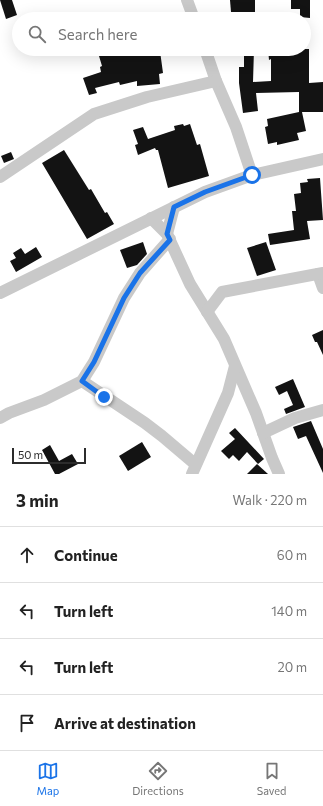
<!DOCTYPE html>
<html lang="en">
<head>
<meta charset="utf-8">
<style>
  :root { --surface:#fff; --page:#f6f6f6; --text:#222; --muted:#767676; --line:#e0e0e0; --accent:#1a73e8 }
  body { margin:0; font-family:Commissioner,sans-serif; background:var(--page); color:var(--text) }
  .scale { position:absolute; left:12px; bottom:10px; width:74px; box-sizing:border-box; padding-left:4px; border:2px solid #2c2c2c; border-top:0; font-size:11px; line-height:14px; white-space:nowrap; color:#2c2c2c; -webkit-text-stroke:3px #fff; paint-order:stroke }
  .stop { position:absolute; width:12px; height:12px; margin:-9px; border:3px solid #1a73e8; border-radius:50%; background:#fff }
  .stop.end { background:#1a73e8; border-color:#fff; box-shadow:0 1px 4px #0008 }
  .list { margin:0; padding:0; list-style:none }
  h2 { display:flex; justify-content:space-between; align-items:center; height:52px; margin:0; padding:0 16px; font-size:17px }
  h2 small { font-size:13px; font-weight:400; color:var(--muted) }
  .list li { display:grid; grid-template-columns:26px 1fr auto; gap:12px; align-items:center; box-sizing:border-box; height:56px; padding:0 16px; border-top:1px solid var(--line) }
  .list b { display:block; font-size:15px; white-space:nowrap }
  .list em { font-size:13px; font-style:normal; color:var(--muted) }
  .icon { flex:none; width:22px; height:22px; fill:none; stroke:currentColor; stroke-width:2; stroke-linecap:round; stroke-linejoin:round }
  .map { position:relative; flex:none; width:323px; height:474px; overflow:hidden }
  .search { position:absolute; background:var(--surface); box-shadow:0 4px 16px #0002; left:12px; right:12px; top:12px; height:44px; display:flex; align-items:center; gap:10px; box-sizing:border-box; padding:0 14px; border-radius:22px; color:var(--muted); font-size:15px }
  .sheet { height:276px; background:var(--surface) }
  nav { display:flex; justify-content:space-around; align-items:center; box-sizing:border-box; height:56px; border-top:1px solid var(--line); background:var(--surface); font-size:11px; color:var(--muted) }
  nav a { display:grid; justify-items:center; gap:2px }
  nav .on { color:var(--accent) }
  .map>svg:first-child { display:block }
  .building { fill:#131313 }
  .lines { fill:none; stroke-linecap:round; stroke-linejoin:round }
  .minor { stroke:#c9c9c9; stroke-width:12 }
  .route { stroke:#1a73e8; stroke-width:5 }
</style>
</head>
<body>
<div class="map">
<svg width="323" height="474" viewBox="0 0 323 474">
  <rect width="100%" height="100%" fill="#fff"/>
  <g class="building">
    <polygon points="0,0 12,0 17,15 6,19"/>
    <polygon points="230,0 255,0 255,12 231,12"/>
    <polygon points="291,0 310,0 310,18 300,17 300,9 291,9"/>
    <polygon points="100,49 127,49 128,55 160,51 163,73 159,74 160,84 137,86 137,81 120,85 119,82 95,88 97,93 89,95 83,78 101,72 100,67 102,66 99,56 102,55"/>
    <polygon points="244,49 254,49 253,82 271,81 271,59 269,60 268,49 309,49 309,83 323,82 323,112 302,112 306,131 297,133 299,140 277,145 277,142 268,144 265,127 268,126 267,119 299,112 299,92 256,93 258,111 243,113 239,83 239,67 244,67"/>
    <polygon points="183,124 184,126 190,124 197,145 200,144 209,176 168,188 158,150 156,150 155,148 138,155 135,145 138,144 133,130 143,127 148,139 175,130 174,126"/>
    <polygon points="64,150 89,190 91,189 105,213 107,212 114,224 87,239 42,163"/>
    <polygon points="11,152 14,159 4,163 1,156"/>
    <polygon points="320,178 323,220 307,221 310,239 270,245 268,234 294,230 292,211 296,211 294,194 301,193 300,183 308,182 307,179"/>
    <polygon points="143,242 147,254 137,265 127,268 120,250"/>
    <polygon points="266,242 276,270 257,276 247,248"/>
    <polygon points="36,247 42,257 16,272 10,261 16,258 13,253 21,248 25,254"/>
    <polygon points="323,330 323,355 317,342 315,342 312,335"/>
    <polygon points="293,379 305,407 286,414 284,409 293,405 287,391 279,395 275,387"/>
    <polygon points="311,421 323,449 323,473 306,436 298,439 293,427"/>
    <polygon points="235,428 264,459 258,464 247,452 239,461 233,455 229,459 221,451 235,439 229,433"/>
    <polygon points="142,442 151,457 128,471 119,456"/>
    <polygon points="50,445 59,461 72,454 78,464 59,474 55,474 42,450"/>
    <polygon points="257,464 268,474 247,474"/>
  </g>
  <g class="lines">
    <g class="minor">
      <polyline points="187,0 194,19"/>
      <polyline points="205,49 216,81 236,127 252,175"/>
      <polyline points="0,177 94,114 147,97 216,81"/>
      <polyline points="151,218 167,234 190,284 224,339 256,413 272,458 279,474"/>
      <polyline points="167,234 174,207"/>
      <polyline points="318,274 323,288"/>
      <polyline points="0,293 205,192 252,175 323,159"/>
      <polyline points="207,312 222,292 323,273"/>
      <polyline points="82,381 145,423 162,436 195,464"/>
      <polyline points="0,418 9,413 44,400 82,381 94,362 124,298 140,273 170,239"/>
      <polyline points="263,433 295,418 323,410"/>
      <polyline points="192,474 228,393 235,366"/>
    </g>
  </g>
  <g class="lines">
    <polyline class="route" points="104,397 82,381 94,362 124,298 140,273 170,240 167,234 174,207 205,192 252,175"/>
  </g>
</svg>
<div class="scale">50 m</div>
<div class="stop" style="left:252px;top:175px"></div>
<div class="stop end" style="left:104px;top:397px"></div>
<div class="search"><svg class="icon" aria-label="search" viewBox="0 0 24 24"><circle cx="10" cy="10" r="6"/><path d="M15 15l6 6"/></svg>Search here</div>
</div>
<section class="sheet">
<h2>3 min<small>Walk · 220 m</small></h2>
<ul class="list">
<li><svg class="icon" aria-label="ahead" viewBox="0 0 24 24"><path d="M12 20V5M6 11l6-6 6 6"/></svg><div><b>Continue</b></div><em>60 m</em></li>
<li><svg class="icon" aria-label="left" viewBox="0 0 24 24"><path d="M17 20v-9H6M10 6l-5 5 5 5"/></svg><div><b>Turn left</b></div><em>140 m</em></li>
<li><svg class="icon" aria-label="left" viewBox="0 0 24 24"><path d="M17 20v-9H6M10 6l-5 5 5 5"/></svg><div><b>Turn left</b></div><em>20 m</em></li>
<li><svg class="icon" aria-label="arrive" viewBox="0 0 24 24"><path d="M6 21V4h12l-3 4 3 4H6"/></svg><div><b>Arrive at destination</b></div></li>
</ul>
</section>
<nav>
<a class="on"><svg class="icon" aria-label="map" viewBox="0 0 24 24"><path d="M3 6l6-2 6 2 6-2v14l-6 2-6-2-6 2zM9 4v14M15 6v14"/></svg>Map</a>
<a><svg class="icon" aria-label="directions" viewBox="0 0 24 24"><path d="M12 3l9 9-9 9-9-9zM9 14v-3h6M13 9l2 2-2 2"/></svg>Directions</a>
<a><svg class="icon" aria-label="saved" viewBox="0 0 24 24"><path d="M7 4h10v16l-5-4-5 4z"/></svg>Saved</a>
</nav>
</body>
</html>
